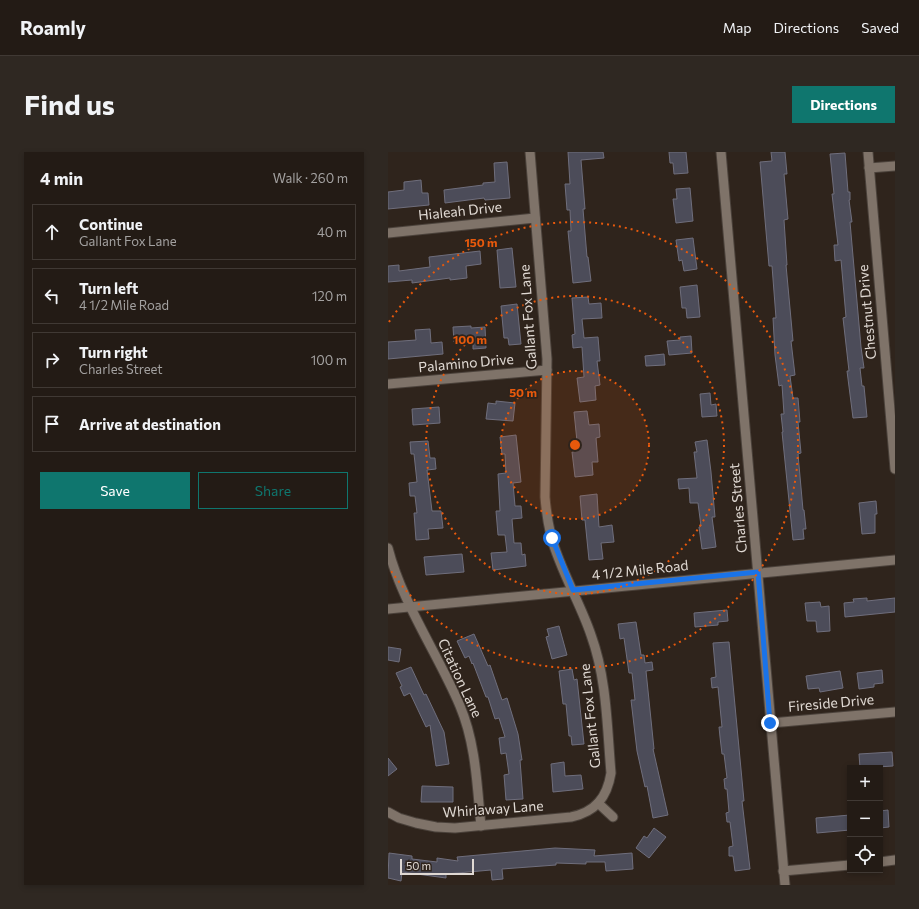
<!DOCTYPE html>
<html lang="en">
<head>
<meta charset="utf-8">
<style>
  :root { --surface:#231b15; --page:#2f2822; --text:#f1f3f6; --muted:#a3a1a0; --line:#403934; --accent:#0f766e }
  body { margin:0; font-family:Commissioner,sans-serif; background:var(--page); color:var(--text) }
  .controls { position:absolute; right:12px; bottom:12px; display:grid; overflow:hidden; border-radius:0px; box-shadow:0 2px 6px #0003 }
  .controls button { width:36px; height:36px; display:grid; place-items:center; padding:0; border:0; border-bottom:1px solid var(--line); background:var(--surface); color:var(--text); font:20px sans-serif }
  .scale { position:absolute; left:12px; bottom:10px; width:74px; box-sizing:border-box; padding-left:4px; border:2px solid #e0d9d3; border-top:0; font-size:11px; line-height:14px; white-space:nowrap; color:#e0d9d3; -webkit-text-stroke:3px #2f241c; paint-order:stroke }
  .stop { position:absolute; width:12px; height:12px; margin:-9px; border:3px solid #1a73e8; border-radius:50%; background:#fff }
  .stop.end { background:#1a73e8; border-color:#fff; box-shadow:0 1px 4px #0008 }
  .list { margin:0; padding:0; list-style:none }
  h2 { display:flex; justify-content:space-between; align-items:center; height:52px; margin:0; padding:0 16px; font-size:17px }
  h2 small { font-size:13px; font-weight:400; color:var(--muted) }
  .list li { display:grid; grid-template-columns:26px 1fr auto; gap:12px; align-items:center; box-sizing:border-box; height:56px; margin:0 8px 8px; padding:0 8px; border:1px solid var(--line); border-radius:0px }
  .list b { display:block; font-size:15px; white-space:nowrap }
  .list p { margin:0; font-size:13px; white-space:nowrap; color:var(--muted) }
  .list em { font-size:13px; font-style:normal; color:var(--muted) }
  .actions { display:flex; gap:8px; padding:12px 16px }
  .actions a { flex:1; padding:9px 0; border:1px solid var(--accent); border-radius:0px; text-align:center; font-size:14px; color:var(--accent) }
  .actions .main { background:var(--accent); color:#fff }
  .icon { flex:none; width:22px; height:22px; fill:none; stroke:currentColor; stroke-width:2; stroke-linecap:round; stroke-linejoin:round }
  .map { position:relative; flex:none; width:507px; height:733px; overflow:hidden; border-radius:0px }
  header { display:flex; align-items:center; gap:24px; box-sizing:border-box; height:56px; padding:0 20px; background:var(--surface); border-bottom:1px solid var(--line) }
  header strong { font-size:19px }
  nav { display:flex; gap:22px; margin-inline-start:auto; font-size:14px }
  .intro { display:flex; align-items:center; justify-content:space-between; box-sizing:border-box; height:96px; padding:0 24px }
  h1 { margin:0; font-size:28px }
  .button { padding:10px 18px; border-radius:0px; background:var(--accent); color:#fff; font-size:14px; font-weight:700 }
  main { display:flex; gap:24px; padding:0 24px }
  aside { flex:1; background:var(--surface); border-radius:0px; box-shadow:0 2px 6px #0003 }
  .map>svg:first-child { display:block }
  .building { fill:#4c4c59; stroke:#6f6e7c }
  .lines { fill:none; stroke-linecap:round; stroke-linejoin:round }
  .street-casing { stroke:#4b423b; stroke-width:11 }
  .street { stroke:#7f7369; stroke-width:9 }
  .route { stroke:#1a73e8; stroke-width:5 }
  .ring { fill:none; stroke:#e8590c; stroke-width:2; stroke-dasharray:2 4 }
  .labels { text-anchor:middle; stroke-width:3.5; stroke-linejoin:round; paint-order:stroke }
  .street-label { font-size:14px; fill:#e0d9d3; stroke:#2f241c }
  .centre { fill:#e8590c; stroke:#2f241c; stroke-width:2 }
  .ring-label { font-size:12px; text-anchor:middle; font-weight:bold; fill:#e8590c; stroke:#2f241c; stroke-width:3.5; stroke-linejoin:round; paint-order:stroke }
</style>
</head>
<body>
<header>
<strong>Roamly</strong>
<nav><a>Map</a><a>Directions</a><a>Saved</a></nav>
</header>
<div class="intro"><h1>Find us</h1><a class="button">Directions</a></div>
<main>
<aside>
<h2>4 min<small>Walk · 260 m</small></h2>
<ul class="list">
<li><svg class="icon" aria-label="ahead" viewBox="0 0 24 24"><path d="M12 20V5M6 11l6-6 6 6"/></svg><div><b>Continue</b><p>Gallant Fox Lane</p></div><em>40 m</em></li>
<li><svg class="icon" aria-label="left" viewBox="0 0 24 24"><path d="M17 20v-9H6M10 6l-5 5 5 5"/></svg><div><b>Turn left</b><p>4 1/2 Mile Road</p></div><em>120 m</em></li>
<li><svg class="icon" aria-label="right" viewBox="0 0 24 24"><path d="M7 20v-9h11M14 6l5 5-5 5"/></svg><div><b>Turn right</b><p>Charles Street</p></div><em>100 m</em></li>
<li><svg class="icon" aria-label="arrive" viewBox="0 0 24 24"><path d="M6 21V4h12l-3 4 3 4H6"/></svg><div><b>Arrive at destination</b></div></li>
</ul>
<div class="actions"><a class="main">Save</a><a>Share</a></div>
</aside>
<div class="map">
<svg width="507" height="733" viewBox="0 0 507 733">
  <rect width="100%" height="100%" fill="#2f241c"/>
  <g class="building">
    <polygon points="180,0 215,0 216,6 193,8 197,57 195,57 199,105 200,105 203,129 185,131 180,79 183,79 182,58 179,58 177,32 182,32"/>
    <polygon points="281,0 298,0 300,21 286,22 285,11 282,11"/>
    <polygon points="383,0 397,0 399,22 396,22 400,67 396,68 399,113 398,113 405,189 403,189 407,223 402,224 405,246 410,246 412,270 410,270 413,301 410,302 415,358 416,358 418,377 415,377 416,387 405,388 394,280 395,280 393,262 396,262 394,233 391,234 387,203 385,166 388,166 384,114 381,114 372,10 384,9"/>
    <polygon points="457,1 460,40 462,40 462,48 461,48 464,70 462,70 473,195 476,216 472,216 474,234 476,234 479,265 465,266 459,219 461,219 455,166 458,165 453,108 447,109 446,93 450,93 444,42 446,42 442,2"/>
    <polygon points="119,10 122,46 97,48 96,46 57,51 56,38 95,33 95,31 107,30 106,11"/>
    <polygon points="33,28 34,41 40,41 41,53 0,57 0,40 16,38 16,30"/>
    <polygon points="302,36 305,69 288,71 285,47 289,47 288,37"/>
    <polygon points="305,86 309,117 296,119 294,108 291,109 288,88"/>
    <polygon points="124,96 128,135 112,136 109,98"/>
    <polygon points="92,99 93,112 78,114 79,126 62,128 62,126 24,131 24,128 0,130 0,114 11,113 11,119 42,115 41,105"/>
    <polygon points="309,133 312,165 299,166 298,156 294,156 292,135"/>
    <polygon points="200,145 201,152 213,151 214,166 194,167 196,186 210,185 212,209 209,209 212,233 207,234 208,248 192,250 189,226 196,225 194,195 185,196 184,183 187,182 184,146"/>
    <polygon points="129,152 133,192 121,193 120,186 116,186 113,154"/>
    <polygon points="83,174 83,176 97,175 98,196 85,197 85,188 66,190 65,175"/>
    <polygon points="42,177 43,191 54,190 55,202 0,207 0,190 28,188 27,178"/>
    <polygon points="303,184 304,201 281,203 279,189 292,188 292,185"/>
    <polygon points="276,202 277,213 258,214 257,204"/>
    <polygon points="322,241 323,253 328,252 329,264 314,265 312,242"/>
    <polygon points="108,249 127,251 125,269 98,267 100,251 108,252"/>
    <polygon points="51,255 52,271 25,273 24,257"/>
    <polygon points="199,259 201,273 211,272 212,285 208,286 210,310 204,310 205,323 187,325 184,300 190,299 186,260"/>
    <polygon points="128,283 133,330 125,331 127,354 133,354 134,366 124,367 126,391 133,391 134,403 137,402 138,414 105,418 103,401 119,400 117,383 110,383 108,359 112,359 110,322 118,321 117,302 114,302 112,285"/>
    <polygon points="319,288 323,320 327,365 324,365 328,395 314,397 311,375 313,374 310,351 302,351 301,336 291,337 290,327 309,326 306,300 309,300 307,290"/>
    <polygon points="40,289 42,306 47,306 48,317 39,318 44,359 53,359 55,376 40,377 41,387 28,388 26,361 29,361 27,344 22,344 21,331 29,330 26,302 23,302 22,290"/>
    <polygon points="209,342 211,375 224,373 226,390 213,391 215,407 201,408 197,368 194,368 192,344"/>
    <polygon points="488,349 489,362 487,362 487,381 474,382 471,351"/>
    <polygon points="74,402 76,420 38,423 36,405"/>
    <polygon points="479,446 479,449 507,446 507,460 457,465 456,451 466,450 465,447"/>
    <polygon points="432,450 433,455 441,454 442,479 429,480 428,469 419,469 417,451"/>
    <polygon points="339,458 340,469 330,470 330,473 307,475 306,461"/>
    <polygon points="248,470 253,503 256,503 257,511 264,510 265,518 258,519 266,597 265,597 280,663 265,666 259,634 257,635 249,599 243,548 247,548 244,521 241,521 236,486 232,487 230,472"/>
    <polygon points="171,474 179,503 164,507 158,485 161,484 159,477"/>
    <polygon points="86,482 100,514 102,513 114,548 119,546 130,582 134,608 132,608 135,647 118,648 116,623 121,622 118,601 113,602 111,586 117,585 111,566 107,567 100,545 98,545 85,511 84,512 81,504 77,506 69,489"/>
    <polygon points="341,490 356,649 354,649 362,717 347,719 345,704 341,704 341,695 345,694 342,670 339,670 338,661 341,660 339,637 337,637 336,627 339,626 336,602 334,602 332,585 331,575 334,575 330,535 324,536 323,526 328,525 325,491"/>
    <polygon points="0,495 13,497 11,510 0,508"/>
    <polygon points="23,515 36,543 38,542 56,580 61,612 48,614 42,573 38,575 22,541 16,544 12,535 14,534 8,521"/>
    <polygon points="184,517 186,528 189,527 196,592 184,593 183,584 181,584 178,552 175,552 171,519"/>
    <polygon points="494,518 495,531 486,532 486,535 471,537 469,521"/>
    <polygon points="452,519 455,536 432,540 431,536 420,537 418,524"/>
    <polygon points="504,600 505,614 472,616 471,602"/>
    <polygon points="0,606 9,617 0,624"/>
    <polygon points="176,610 177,624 193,623 195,637 165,640 163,612"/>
    <polygon points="34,634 65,635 65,650 33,650"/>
    <polygon points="500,658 501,675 492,676 492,659"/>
    <polygon points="462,663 462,678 429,681 428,666"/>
    <polygon points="266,676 278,685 261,706 248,696 256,684 259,686"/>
    <polygon points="167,696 207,698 206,704 244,701 245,717 218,719 217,710 198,710 198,712 168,711 168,713 114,717 115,727 104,728 103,718 58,722 58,726 14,720 13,729 0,726 1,701 24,704 24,707 49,710 49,706 70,709 69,705"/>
  </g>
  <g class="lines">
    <g class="street-casing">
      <g id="street">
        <polyline points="333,0 397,733"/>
        <polyline points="480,0 507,317"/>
        <polyline points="481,16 507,14"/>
        <polyline points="0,81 147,66"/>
        <polyline points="0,232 159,218"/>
        <path d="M0 396C14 451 50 502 72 554 88 592 89 634 93 674"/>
        <polyline points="0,457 507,408"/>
        <polyline points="383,571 507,560"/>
        <polyline points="210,651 225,665"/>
        <path d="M0 660 11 666 28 671 48 675 67 676 183 665C207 660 219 646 223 621 219 575 219 527 203 483 192 450 172 418 163 384 160 371 158 358 157 345L159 207 142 0"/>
        <polyline points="492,710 507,708"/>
        <polyline points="395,719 462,713"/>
      </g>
    </g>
    <use href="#street" class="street"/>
  </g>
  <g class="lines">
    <polyline class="route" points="164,386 185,438 370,420 382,571"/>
  </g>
  <circle cx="187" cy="293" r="74" fill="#e8590c" fill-opacity=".12"/>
  <g class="ring">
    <circle cx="187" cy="293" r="74"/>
    <circle cx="187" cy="293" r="149"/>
    <path d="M1 170A223 223 0 1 1 1 416"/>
  </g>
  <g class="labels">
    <g class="street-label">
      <text transform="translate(72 59) rotate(-6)" y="5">Hialeah Drive</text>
      <text transform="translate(479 160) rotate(-95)" y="5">Chestnut Drive</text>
      <text transform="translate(140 165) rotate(-94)" y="5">Gallant Fox Lane</text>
      <text transform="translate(78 211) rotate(-5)" y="5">Palamino Drive</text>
      <text transform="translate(350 356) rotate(-95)" y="5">Charles Street</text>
      <text transform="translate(252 418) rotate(-6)" y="5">4 1/2 Mile Road</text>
      <text transform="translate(72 526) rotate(65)" y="5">Citation Lane</text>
      <text transform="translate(443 551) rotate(-5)" y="5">Fireside Drive</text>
      <text transform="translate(202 564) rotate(-96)" y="5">Gallant Fox Lane</text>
      <text transform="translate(105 657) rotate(-4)" y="5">Whirlaway Lane</text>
    </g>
  </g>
  <circle cx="187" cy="293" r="6" class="centre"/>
  <g class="ring-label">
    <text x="93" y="95">150 m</text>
    <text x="82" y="192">100 m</text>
    <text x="135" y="245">50 m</text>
  </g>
</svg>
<div class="controls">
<button>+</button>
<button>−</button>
<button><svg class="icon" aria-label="locate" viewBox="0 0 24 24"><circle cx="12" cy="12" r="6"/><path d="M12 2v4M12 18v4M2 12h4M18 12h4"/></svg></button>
</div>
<div class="scale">50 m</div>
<div class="stop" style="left:164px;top:386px"></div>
<div class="stop end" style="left:382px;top:571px"></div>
</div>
</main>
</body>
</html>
